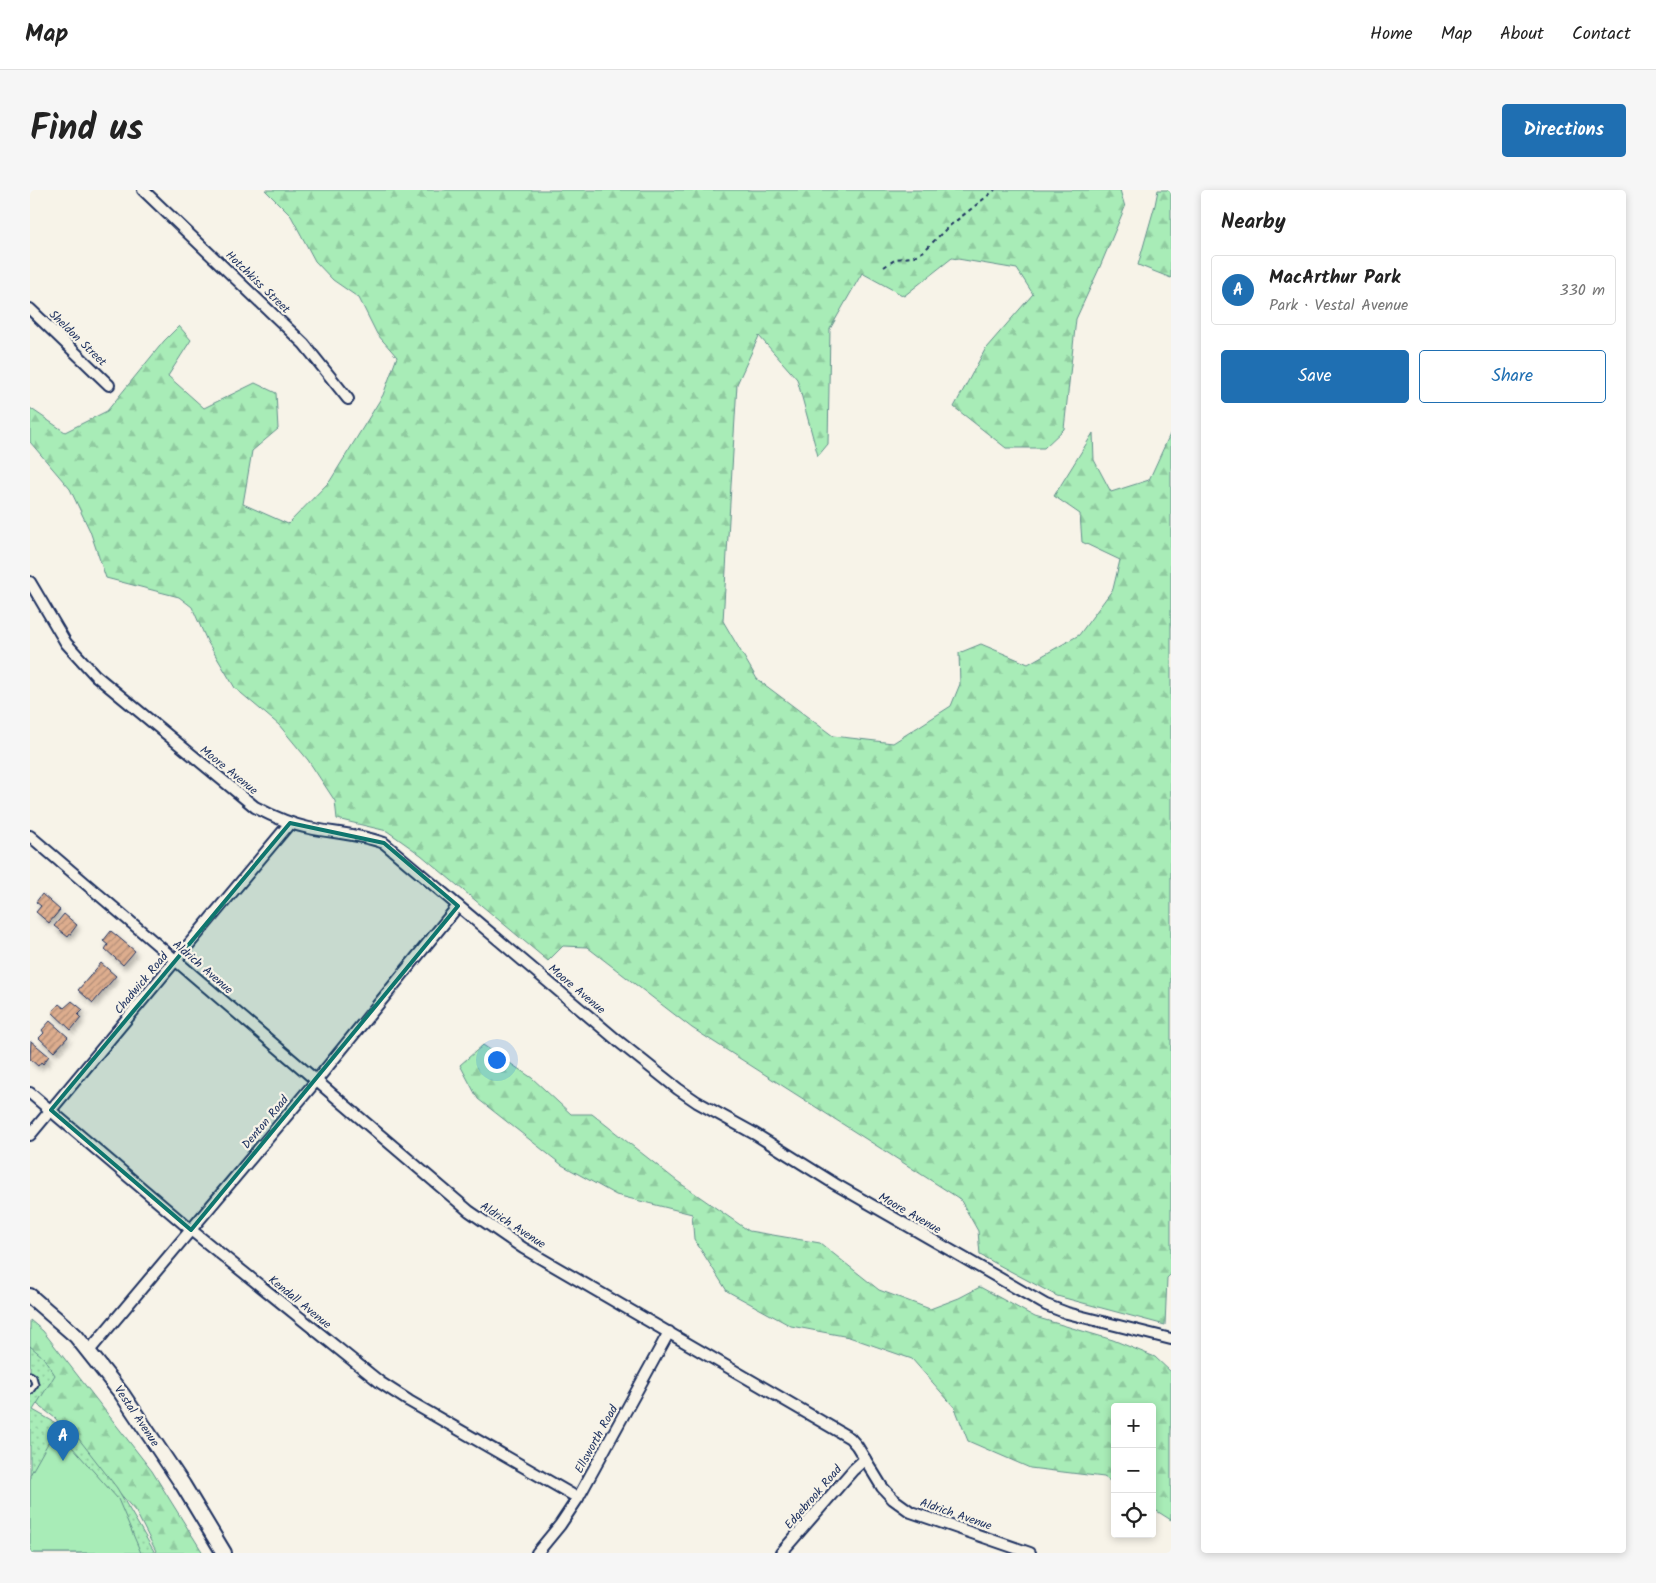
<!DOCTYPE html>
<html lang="en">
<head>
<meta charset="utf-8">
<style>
  :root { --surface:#fff; --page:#f6f6f6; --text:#222; --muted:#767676; --line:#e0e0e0; --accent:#1f6fb2 }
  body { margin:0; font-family:Kalam,sans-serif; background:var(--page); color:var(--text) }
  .controls { position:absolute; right:15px; bottom:15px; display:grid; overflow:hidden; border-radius:5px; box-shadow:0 2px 8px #0003 }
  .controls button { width:45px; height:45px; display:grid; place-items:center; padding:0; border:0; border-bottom:1px solid var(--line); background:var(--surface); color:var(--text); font:25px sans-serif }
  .you { position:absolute; left:466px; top:869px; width:18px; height:18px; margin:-12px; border:4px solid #fff; border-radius:50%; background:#1a73e8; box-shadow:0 0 0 8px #1a73e833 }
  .badge { display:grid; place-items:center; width:32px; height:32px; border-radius:50%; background:var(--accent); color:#fff; font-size:16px; font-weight:700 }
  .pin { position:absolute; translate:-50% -41px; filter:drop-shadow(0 1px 2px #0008) }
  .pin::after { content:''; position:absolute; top:26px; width:18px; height:15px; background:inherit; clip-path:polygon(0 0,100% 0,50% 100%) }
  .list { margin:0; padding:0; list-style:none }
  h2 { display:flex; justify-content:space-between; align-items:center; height:65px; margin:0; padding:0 20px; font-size:21px }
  h2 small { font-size:16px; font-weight:400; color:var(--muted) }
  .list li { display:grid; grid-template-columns:32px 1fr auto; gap:15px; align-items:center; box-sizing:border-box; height:70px; margin:0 10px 10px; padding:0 10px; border:1px solid var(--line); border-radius:5px }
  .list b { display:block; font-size:19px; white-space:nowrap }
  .list p { margin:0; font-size:16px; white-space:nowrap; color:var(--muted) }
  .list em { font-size:16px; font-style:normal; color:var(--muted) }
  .actions { display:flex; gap:10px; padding:15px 20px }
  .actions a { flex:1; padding:11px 0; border:1px solid var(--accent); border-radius:5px; text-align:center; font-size:18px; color:var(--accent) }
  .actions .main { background:var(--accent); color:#fff }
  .icon { flex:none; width:28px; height:28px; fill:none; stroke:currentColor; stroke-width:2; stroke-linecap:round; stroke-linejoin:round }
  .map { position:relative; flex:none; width:1141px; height:1363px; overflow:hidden; border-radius:5px }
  header { display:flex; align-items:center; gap:30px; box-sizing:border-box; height:70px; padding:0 25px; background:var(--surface); border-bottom:1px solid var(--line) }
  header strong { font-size:24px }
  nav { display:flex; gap:28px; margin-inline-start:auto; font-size:18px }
  .intro { display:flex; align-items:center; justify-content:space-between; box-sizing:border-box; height:120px; padding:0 30px }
  h1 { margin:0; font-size:35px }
  .button { padding:12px 22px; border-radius:5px; background:var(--accent); color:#fff; font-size:18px; font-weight:700 }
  main { display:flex; gap:30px; padding:0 30px }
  aside { flex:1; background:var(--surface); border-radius:5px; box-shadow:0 2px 8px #0003 }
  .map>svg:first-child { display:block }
  .forest { fill:url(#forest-firs); stroke:#628e8a }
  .park { fill:url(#park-dots); stroke:#628e8a }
  .pitch { fill:#a8ecb7; stroke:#628e8a }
  .building { fill:url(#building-hatch); stroke:#1b2f5e; filter:url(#shadow) }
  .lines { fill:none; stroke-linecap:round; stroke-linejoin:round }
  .lane-casing { stroke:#1b2f5e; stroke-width:9 }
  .street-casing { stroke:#1b2f5e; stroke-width:14 }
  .secondary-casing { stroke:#1b2f5e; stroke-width:18 }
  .path { stroke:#1b2f5e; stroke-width:2; stroke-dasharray:4 4; stroke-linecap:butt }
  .lane { stroke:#f7f3e8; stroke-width:5 }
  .street { stroke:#f7f3e8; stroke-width:10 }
  .secondary { stroke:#f7f3e8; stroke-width:14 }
  .marked { fill:#0f766e; fill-opacity:0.2; stroke:#0f766e; stroke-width:4; stroke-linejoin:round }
  .labels { text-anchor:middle; stroke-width:4.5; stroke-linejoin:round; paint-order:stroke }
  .street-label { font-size:12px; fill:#1b2f5e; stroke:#f7f3e8 }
</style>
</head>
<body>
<header>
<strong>Map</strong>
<nav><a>Home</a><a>Map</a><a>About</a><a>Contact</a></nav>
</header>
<div class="intro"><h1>Find us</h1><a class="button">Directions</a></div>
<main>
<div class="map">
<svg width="1141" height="1363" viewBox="0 0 1141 1363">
  <defs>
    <pattern id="forest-firs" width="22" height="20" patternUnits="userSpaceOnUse" patternTransform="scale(1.25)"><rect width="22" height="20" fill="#a8ecb7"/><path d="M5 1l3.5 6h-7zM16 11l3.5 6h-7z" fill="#90cba0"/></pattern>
    <pattern id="park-dots" width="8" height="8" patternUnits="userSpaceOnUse" patternTransform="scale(1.25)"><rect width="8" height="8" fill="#a8ecb7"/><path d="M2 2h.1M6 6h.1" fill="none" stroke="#90cba0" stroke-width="1.8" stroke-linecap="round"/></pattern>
    <pattern id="building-hatch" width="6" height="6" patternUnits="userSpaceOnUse" patternTransform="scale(1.25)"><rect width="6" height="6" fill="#ddad8e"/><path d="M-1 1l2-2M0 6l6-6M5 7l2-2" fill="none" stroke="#b28d77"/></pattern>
    <filter id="shadow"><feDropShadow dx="2.5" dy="4" stdDeviation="2.5" flood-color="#0004"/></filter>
  </defs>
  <rect width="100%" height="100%" fill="#f7f3e8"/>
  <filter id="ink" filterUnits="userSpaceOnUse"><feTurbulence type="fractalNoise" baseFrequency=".02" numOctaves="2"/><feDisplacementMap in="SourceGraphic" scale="10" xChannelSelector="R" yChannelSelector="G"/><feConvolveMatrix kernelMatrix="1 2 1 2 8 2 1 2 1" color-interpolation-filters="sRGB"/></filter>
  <g filter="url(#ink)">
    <g class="forest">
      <polygon points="235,0 1090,0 1095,17 1069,79 1046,129 1034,239 1014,258 976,258 924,217 956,158 1003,104 987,79 922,68 874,106 832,83 800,139 798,254 788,266 767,189 729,146 707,194 693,431 727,489 803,546 863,553 921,516 930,494 929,463 951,454 998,474 1049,445 1083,399 1090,370 1052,352 1050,324 1024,306 1063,243 1064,270 1081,302 1119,290 1141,242 1141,1084 1137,1088 1135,1135 1027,1106 950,1065 948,1041 930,1009 662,838 557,757 533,756 518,771 391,665 357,641 307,629 305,611 278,570 249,535 205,498 177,451 162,417 149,407 76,388 60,341 40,299 0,252 0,218 35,242 77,221 134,151 149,136 161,150 138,186 174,218 225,193 246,203 248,239 222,261 213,314 258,334 300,291 353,205 367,167 347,144 329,108 303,90 285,71 261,26"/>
      <polygon points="1128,0 1141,0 1141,88 1108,75 1125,15"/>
      <polygon points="453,855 502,888 541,924 562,924 647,991 719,1041 790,1053 849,1100 900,1119 929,1108 950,1097 1005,1127 1083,1150 1125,1167 1141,1182 1141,1330 1122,1318 1122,1217 1085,1217 1085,1294 1074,1287 1000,1278 938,1251 925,1218 882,1169 819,1147 761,1136 697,1101 664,1049 662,1024 586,1005 532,975 448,909 430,875"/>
      <polygon points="0,1130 13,1141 122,1281 173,1363 127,1363 106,1322 25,1228 3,1211 0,1168"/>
    </g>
    <polygon class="park" points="0,1156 13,1167 25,1185 3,1220 45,1244 87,1298 125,1363 0,1363"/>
    <polygon class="pitch" points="26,1239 88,1309 111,1363 0,1363 0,1285"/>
    <g class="building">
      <polygon points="12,704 30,720 19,733 6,722 11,716 6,712"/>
      <polygon points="34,724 47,735 38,747 24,736"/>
      <polygon points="81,741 105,761 93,775 75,759 78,755 73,751"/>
      <polygon points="71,773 86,786 63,813 48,800"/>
      <polygon points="42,811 53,820 48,825 51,828 41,840 22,822 29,814 34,818"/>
      <polygon points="20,831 38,847 24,862 9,848 14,843 12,840"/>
      <polygon points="1,851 19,866 13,874 11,872 8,876 0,869"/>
    </g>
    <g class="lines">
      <g class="lane-casing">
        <polyline id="lane" points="0,1185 3,1187 5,1194 0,1201"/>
      </g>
      <g class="street-casing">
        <g id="street">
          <polyline points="113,0 274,154 318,209"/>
          <polyline points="0,119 79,195"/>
          <path d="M0 392 36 453 65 485 225 617C242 626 259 634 279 638 304 643 330 644 354 653L588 851 648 899 667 912 725 944 805 994 1016 1115 1037 1123 1141 1149"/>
          <polyline points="0,646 439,1021 493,1058 820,1248 827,1256 852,1297 863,1309 881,1322 1000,1363"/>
          <polyline points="0,903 161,1040 351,1193 379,1211 548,1308"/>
          <polyline points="0,945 260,633"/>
          <polyline points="59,1161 286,891 428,716"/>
          <polyline points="507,1363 530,1335 548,1308 639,1142"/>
          <polyline points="751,1363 823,1280 835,1269"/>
        </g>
      </g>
      <g class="secondary-casing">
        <polyline id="secondary" points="0,1106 46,1146 92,1204 153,1295 194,1363"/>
      </g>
      <polyline class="path" points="854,77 866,69 882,67 894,61 917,38 965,0"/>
      <use href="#lane" class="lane"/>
      <use href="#street" class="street"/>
      <use href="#secondary" class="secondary"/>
    </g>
  </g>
  <path class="marked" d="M260 633 354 653 428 716 161 1040 21 920Z"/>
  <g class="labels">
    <g class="street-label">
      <text transform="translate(228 92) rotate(44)" y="4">Hotchkiss Street</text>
      <text transform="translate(48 148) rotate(44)" y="4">Sheldon Street</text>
      <text transform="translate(199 580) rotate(39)" y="4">Moore Avenue</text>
      <text transform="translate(173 777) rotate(41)" y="4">Aldrich Avenue</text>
      <text transform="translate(111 793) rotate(-50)" y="4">Chadwick Road</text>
      <text transform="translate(547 799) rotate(40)" y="4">Moore Avenue</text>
      <text transform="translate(235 932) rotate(-50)" y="4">Denton Road</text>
      <text transform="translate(880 1023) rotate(30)" y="4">Moore Avenue</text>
      <text transform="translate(483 1035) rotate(33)" y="4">Aldrich Avenue</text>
      <text transform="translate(270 1112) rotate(39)" y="4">Kendall Avenue</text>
      <text transform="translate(107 1226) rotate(56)" y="4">Vestal Avenue</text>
      <text transform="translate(566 1249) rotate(-61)" y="4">Ellsworth Road</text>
      <text transform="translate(783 1307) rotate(-49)" y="4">Edgebrook Road</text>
      <text transform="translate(926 1324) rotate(19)" y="4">Aldrich Avenue</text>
    </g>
  </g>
</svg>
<div class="controls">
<button>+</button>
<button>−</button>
<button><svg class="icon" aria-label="locate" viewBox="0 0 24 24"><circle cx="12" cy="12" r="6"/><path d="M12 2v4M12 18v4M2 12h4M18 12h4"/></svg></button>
</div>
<div class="you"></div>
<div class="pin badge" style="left:33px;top:1271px">A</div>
</div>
<aside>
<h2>Nearby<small></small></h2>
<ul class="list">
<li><span class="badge">A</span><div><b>MacArthur Park</b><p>Park · Vestal Avenue</p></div><em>330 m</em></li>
</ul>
<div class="actions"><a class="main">Save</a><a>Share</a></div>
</aside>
</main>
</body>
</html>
